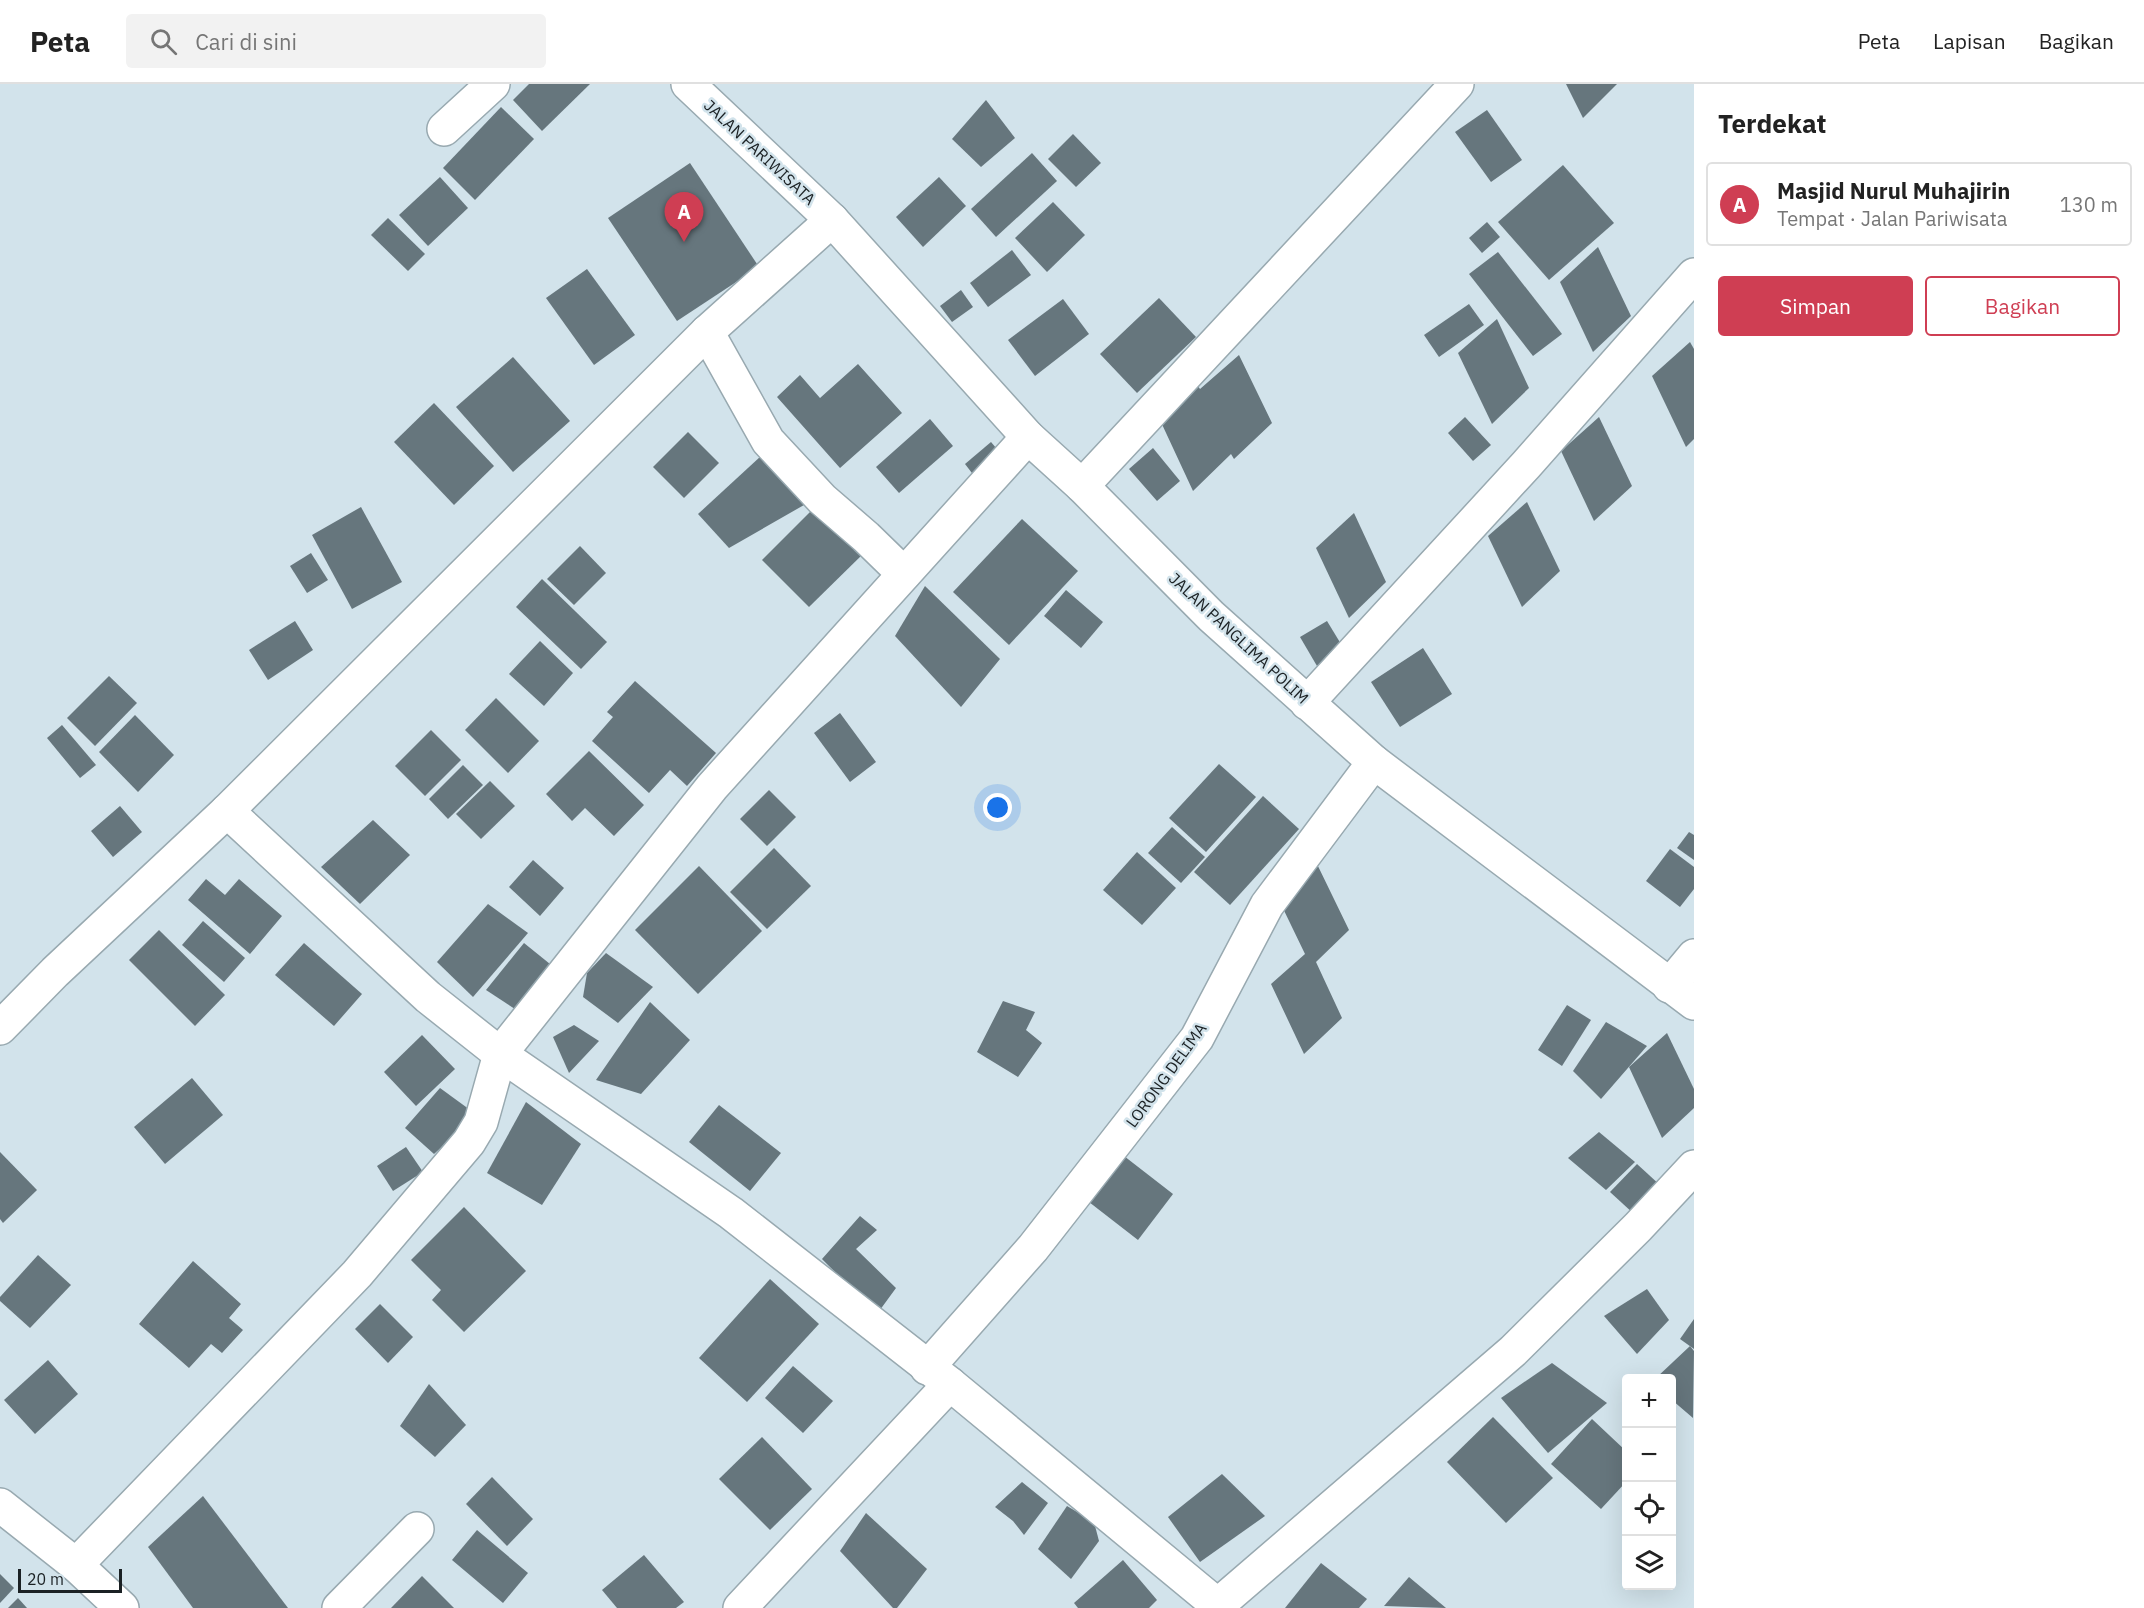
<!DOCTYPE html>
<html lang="id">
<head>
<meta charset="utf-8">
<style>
  :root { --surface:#fff; --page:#f2f2f2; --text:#222; --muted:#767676; --line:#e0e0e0; --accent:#cf3e53 }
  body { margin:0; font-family:"IBM Plex Sans",sans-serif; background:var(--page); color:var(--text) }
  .controls { position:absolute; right:18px; bottom:18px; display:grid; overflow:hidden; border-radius:6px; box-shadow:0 6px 24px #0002 }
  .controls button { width:54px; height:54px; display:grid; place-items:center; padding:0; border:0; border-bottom:2px solid var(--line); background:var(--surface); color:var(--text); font:30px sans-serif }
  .scale { position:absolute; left:18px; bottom:15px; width:104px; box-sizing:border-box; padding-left:6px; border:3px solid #1b2124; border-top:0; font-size:16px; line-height:21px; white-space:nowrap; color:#1b2124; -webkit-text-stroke:4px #d2e3eb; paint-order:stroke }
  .you { position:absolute; left:998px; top:724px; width:21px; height:21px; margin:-15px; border:4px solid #fff; border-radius:50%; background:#1a73e8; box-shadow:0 0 0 9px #1a73e833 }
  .badge { display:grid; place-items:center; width:39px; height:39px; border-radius:50%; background:var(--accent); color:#fff; font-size:20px; font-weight:700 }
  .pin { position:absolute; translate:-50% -50px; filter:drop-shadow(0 2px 3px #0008) }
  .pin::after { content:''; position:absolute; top:32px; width:21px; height:18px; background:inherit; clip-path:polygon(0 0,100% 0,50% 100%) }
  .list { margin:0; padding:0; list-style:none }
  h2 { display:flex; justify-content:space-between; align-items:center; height:78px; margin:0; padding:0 24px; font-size:26px }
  h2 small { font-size:20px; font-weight:400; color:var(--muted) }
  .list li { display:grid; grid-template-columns:39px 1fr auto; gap:18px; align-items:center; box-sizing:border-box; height:84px; margin:0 12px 12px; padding:0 12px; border:2px solid var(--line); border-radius:6px }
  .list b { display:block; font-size:22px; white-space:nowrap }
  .list p { margin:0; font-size:20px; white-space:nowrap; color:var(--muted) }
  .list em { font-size:20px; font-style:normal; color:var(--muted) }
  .actions { display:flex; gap:12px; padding:18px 24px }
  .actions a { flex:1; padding:14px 0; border:2px solid var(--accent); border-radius:6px; text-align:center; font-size:21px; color:var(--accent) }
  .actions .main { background:var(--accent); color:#fff }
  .icon { flex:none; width:33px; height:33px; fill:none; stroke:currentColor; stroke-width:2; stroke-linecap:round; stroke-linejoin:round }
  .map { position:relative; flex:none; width:1694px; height:1524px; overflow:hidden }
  header { display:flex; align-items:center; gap:36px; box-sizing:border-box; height:84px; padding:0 30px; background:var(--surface); border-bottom:2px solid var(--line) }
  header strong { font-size:28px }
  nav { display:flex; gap:33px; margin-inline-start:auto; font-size:21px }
  .search { width:420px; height:54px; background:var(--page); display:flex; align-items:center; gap:15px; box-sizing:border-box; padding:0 21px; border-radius:6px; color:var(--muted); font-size:22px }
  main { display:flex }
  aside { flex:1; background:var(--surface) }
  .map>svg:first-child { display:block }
  .building { fill:#66767d }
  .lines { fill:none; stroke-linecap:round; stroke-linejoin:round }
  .minor-casing { stroke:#98a9b0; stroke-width:36 }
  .minor { stroke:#fff; stroke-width:33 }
  .labels { text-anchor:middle; stroke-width:5; stroke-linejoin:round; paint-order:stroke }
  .street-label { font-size:16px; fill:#1b2124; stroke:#d2e3eb }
</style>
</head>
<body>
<header>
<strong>Peta</strong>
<div class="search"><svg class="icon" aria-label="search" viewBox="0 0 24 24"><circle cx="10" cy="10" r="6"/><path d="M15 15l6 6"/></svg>Cari di sini</div>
<nav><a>Peta</a><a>Lapisan</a><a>Bagikan</a></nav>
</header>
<main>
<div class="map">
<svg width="1694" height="1524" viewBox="0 0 1694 1524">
  <rect width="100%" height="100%" fill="#d2e3eb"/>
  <g class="building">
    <polygon points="529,0 590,0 542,47 513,16"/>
    <polygon points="1566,0 1617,0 1583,34"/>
    <polygon points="986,16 1015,54 981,83 952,55"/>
    <polygon points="501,23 534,55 475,116 443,84"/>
    <polygon points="1487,26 1522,76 1491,98 1455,48"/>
    <polygon points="1073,50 1101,79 1076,103 1048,75"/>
    <polygon points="1032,69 1057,97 996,153 971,125"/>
    <polygon points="690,79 759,183 677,237 608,134"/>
    <polygon points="1563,81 1614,139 1549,196 1498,138"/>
    <polygon points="440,93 468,124 428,162 399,131"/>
    <polygon points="939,93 966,122 923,163 896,133"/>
    <polygon points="1053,118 1085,151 1047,188 1015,154"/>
    <polygon points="388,134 425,170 408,187 371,151"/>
    <polygon points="1487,138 1500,153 1482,169 1469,154"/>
    <polygon points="1598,163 1631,232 1593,268 1560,198"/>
    <polygon points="1012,166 1031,191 988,223 970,199"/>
    <polygon points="1498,168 1562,250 1533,272 1469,190"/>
    <polygon points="587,185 635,251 594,281 546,214"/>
    <polygon points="961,206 973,223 952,238 940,222"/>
    <polygon points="1159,214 1196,253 1137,309 1100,270"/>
    <polygon points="1063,215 1089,250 1035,292 1008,256"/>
    <polygon points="1469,220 1484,241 1439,273 1424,251"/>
    <polygon points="1497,235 1529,304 1492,340 1458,269"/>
    <polygon points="1690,258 1694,265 1694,355 1686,363 1652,292"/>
    <polygon points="1239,271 1272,339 1234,375 1231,370 1193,407 1160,336 1198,302 1200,305"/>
    <polygon points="513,273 570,337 513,388 456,323"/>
    <polygon points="858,280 902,329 840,384 777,313 800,291 820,314"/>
    <polygon points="434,319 494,382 454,421 394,358"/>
    <polygon points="1465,333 1491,361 1473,377 1448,349"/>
    <polygon points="1599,333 1632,402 1594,437 1561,367"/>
    <polygon points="930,335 953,362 899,409 876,383"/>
    <polygon points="688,348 719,379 684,414 653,383"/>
    <polygon points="991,358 1002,371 975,393 965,380"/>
    <polygon points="1153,364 1180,397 1157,417 1129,385"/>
    <polygon points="761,372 804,421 729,464 698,430"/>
    <polygon points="1527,418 1560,487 1522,523 1488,452"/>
    <polygon points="817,421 864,469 809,523 762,476"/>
    <polygon points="361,423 402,498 352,525 312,451"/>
    <polygon points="1354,429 1386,498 1349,534 1316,464"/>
    <polygon points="1022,435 1078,487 1009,561 953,508"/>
    <polygon points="580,462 606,489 574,521 547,495"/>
    <polygon points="311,469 328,496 307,509 290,482"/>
    <polygon points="542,495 607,558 581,585 516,523"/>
    <polygon points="925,502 1000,575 961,623 895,552"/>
    <polygon points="1066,506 1103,538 1081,564 1044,532"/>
    <polygon points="295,537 313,566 268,596 249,566"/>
    <polygon points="1327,537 1344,565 1317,582 1300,553"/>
    <polygon points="540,557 573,589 544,622 509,590"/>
    <polygon points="1423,564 1452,610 1400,643 1371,598"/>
    <polygon points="109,592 137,619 95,662 67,634"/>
    <polygon points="635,597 716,669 687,702 670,686 649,709 592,657 613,633 607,628"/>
    <polygon points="496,614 539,657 508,689 465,646"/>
    <polygon points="840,629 876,678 850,698 814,649"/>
    <polygon points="135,631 174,671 138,708 99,668"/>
    <polygon points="62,641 96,681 80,694 47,654"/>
    <polygon points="431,646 461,676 425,712 395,682"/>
    <polygon points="589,667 644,721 614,752 585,724 572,737 546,710"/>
    <polygon points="1219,680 1256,713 1206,768 1169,734"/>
    <polygon points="463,681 483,701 448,735 429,715"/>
    <polygon points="490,697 515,722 481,755 456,730"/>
    <polygon points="769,706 796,733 767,762 740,735"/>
    <polygon points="1263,712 1299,745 1230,821 1194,788"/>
    <polygon points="120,722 142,748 113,773 91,747"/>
    <polygon points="373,736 410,771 360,820 321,783"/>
    <polygon points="1172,743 1205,773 1181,799 1148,769"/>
    <polygon points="1689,748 1694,751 1694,776 1677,764"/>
    <polygon points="774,764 811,802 767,845 730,808"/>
    <polygon points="1670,765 1694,783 1694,805 1680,823 1646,797"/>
    <polygon points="1137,768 1176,804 1142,841 1103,806"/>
    <polygon points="533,776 564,804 540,832 509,803"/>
    <polygon points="1316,778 1349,846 1316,878 1342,934 1304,970 1271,900 1305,870 1277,812"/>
    <polygon points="699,782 762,847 698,910 635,846"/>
    <polygon points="206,795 225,811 239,795 282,832 250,870 188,816"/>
    <polygon points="488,820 528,849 473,913 437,878"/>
    <polygon points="203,837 245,874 224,898 182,861"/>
    <polygon points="159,846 225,911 195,942 129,876"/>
    <polygon points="304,859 362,910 334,942 275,891"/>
    <polygon points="524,859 550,880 521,929 486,906"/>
    <polygon points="606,869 653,903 618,939 583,913 587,889"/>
    <polygon points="1003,917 1035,928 1026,946 1042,959 1018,993 977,968"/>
    <polygon points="650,918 690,956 641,1010 596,996"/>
    <polygon points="1567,921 1591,936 1562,982 1538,966"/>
    <polygon points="1606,938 1647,962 1601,1015 1573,987"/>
    <polygon points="574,941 599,957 569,989 553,953"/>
    <polygon points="1667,949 1694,1005 1694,1024 1662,1054 1629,983"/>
    <polygon points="422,951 455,985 416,1022 384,988"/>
    <polygon points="192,994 223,1031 165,1080 134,1043"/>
    <polygon points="440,1004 477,1031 434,1070 405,1044"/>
    <polygon points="526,1018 581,1060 542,1121 487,1089"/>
    <polygon points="719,1021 781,1069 750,1107 689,1058"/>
    <polygon points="1599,1048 1635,1078 1606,1106 1568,1074"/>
    <polygon points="406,1063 423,1088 393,1107 377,1082"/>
    <polygon points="0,1068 37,1106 3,1139 0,1135"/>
    <polygon points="1124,1072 1173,1110 1138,1156 1089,1118"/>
    <polygon points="1637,1080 1661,1102 1634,1130 1610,1108"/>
    <polygon points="464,1123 526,1187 464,1248 432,1216 441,1206 411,1176"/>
    <polygon points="860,1132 877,1146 856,1165 896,1204 877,1230 822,1175"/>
    <polygon points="38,1171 71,1201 30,1244 0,1217 0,1213"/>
    <polygon points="193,1177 241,1220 229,1234 243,1246 222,1269 211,1260 189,1284 139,1240"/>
    <polygon points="770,1195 819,1240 747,1318 699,1274"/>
    <polygon points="1647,1205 1669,1236 1637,1270 1604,1232"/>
    <polygon points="380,1220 413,1253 388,1279 355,1245"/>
    <polygon points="1694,1235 1694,1265 1680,1255"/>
    <polygon points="1690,1262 1694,1267 1693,1334 1672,1316 1672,1294 1656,1294"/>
    <polygon points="48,1276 78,1310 35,1350 4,1316"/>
    <polygon points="1552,1279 1607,1319 1548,1369 1501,1314"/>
    <polygon points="793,1282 833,1317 803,1349 765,1314"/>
    <polygon points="429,1300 466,1341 435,1373 400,1342"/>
    <polygon points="1493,1333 1553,1394 1506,1439 1447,1378"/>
    <polygon points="1592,1335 1626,1367 1626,1398 1601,1425 1551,1380"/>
    <polygon points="762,1353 812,1405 770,1446 719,1395"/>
    <polygon points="1222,1390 1265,1432 1200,1478 1168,1433"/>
    <polygon points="492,1393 533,1435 507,1462 466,1420"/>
    <polygon points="1022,1398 1048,1419 1024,1451 1013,1437 995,1423"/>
    <polygon points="203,1412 288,1524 193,1524 148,1463"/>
    <polygon points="1067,1422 1094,1438 1099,1457 1071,1495 1038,1465"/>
    <polygon points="866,1429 927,1485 897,1524 893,1524 840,1467"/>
    <polygon points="477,1446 528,1489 503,1519 452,1476"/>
    <polygon points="644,1471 684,1518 676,1524 617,1524 602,1506"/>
    <polygon points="1123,1476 1157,1516 1149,1524 1078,1524 1074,1519"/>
    <polygon points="1321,1479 1367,1515 1359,1524 1285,1524"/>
    <polygon points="0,1490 14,1504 0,1519"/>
    <polygon points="422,1492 454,1524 391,1524"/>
    <polygon points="1409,1493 1446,1524 1384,1522"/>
    <polygon points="18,1514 27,1524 8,1524"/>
  </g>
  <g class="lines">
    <g class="minor-casing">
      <g id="minor">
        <polyline points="688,0 832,136 1028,353 1082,402 1211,532 1374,678 1694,919"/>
        <polyline points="444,45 493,0"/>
        <polyline points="707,248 768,357 822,415 866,453 904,490"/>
        <polyline points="1082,402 1457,0"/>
        <polyline points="1307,619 1526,381 1694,191"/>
        <polyline points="227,727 707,248 832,136"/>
        <polyline points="1669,902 1694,872"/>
        <polyline points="0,944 55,888 227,727 428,913 500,970 731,1129 950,1300 1221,1524"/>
        <polyline points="927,1284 1033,1164 1197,954 1267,821 1374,678"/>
        <polyline points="0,1421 76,1481 122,1524"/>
        <polyline points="76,1481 357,1190 469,1058 481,1038 500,970 712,703 1028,353"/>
        <polyline points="1218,1521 1513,1267 1638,1143 1694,1083"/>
        <polyline points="339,1524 417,1445"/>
        <polyline points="740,1524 950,1300"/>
      </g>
    </g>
    <use href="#minor" class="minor"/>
  </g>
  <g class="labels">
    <g class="street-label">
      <text transform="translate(760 68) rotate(43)" y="6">JALAN PARIWISATA</text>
      <text transform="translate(1239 554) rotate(43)" y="6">JALAN PANGLIMA POLIM</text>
      <text transform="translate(1166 991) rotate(-54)" y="6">LORONG DELIMA</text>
    </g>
  </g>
</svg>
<div class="controls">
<button>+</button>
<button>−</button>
<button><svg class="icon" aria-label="locate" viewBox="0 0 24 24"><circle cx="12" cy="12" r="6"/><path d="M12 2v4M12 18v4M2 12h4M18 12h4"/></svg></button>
<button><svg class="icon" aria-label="layers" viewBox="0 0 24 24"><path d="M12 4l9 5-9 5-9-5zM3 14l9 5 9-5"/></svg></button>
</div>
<div class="scale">20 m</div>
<div class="you"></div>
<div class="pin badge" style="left:684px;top:158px">A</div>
</div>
<aside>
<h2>Terdekat<small></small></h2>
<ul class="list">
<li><span class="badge">A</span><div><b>Masjid Nurul Muhajirin</b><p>Tempat · Jalan Pariwisata</p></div><em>130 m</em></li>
</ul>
<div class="actions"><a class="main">Simpan</a><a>Bagikan</a></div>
</aside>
</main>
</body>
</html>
